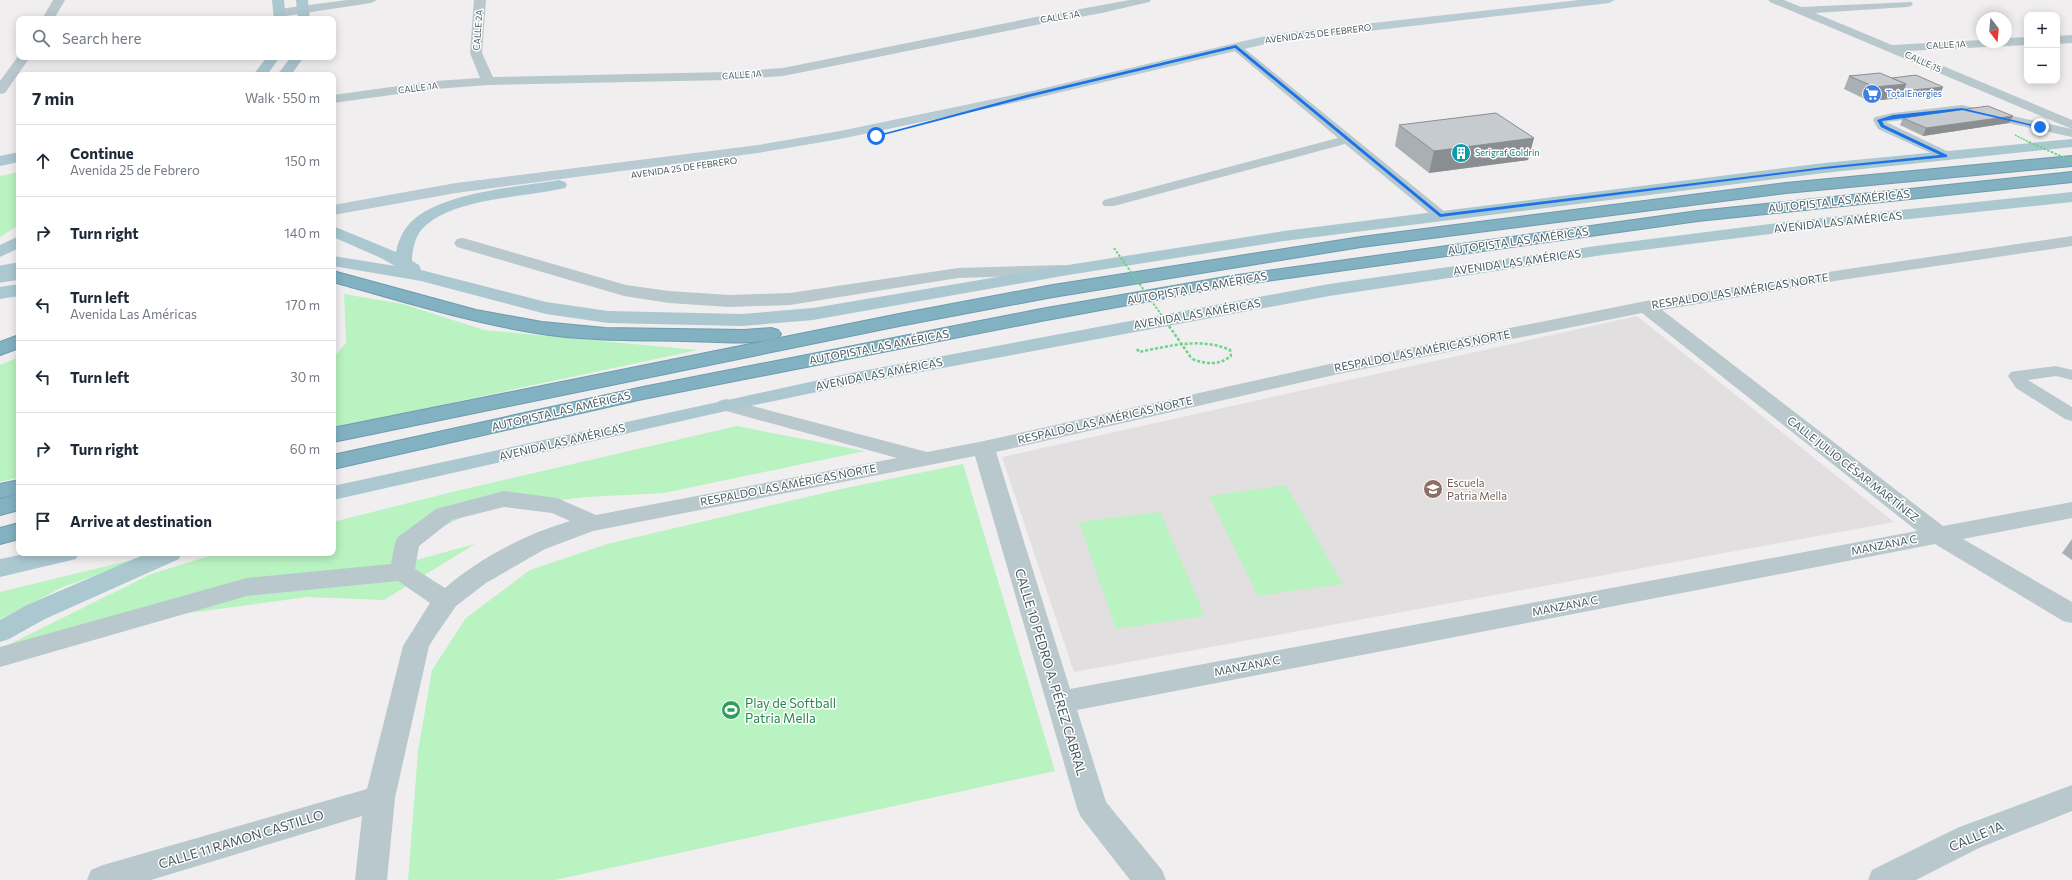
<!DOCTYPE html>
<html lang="en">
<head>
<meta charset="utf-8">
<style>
  :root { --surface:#fff; --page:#f6f6f7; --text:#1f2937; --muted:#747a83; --line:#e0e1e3 }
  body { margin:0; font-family:Commissioner,sans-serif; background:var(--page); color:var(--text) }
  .controls { position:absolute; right:12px; top:12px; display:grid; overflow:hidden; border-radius:8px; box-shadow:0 2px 10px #0003 }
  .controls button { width:36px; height:36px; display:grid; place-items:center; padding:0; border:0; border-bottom:1px solid var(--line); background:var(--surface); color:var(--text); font:20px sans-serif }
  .compass { position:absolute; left:1976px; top:12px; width:36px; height:36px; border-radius:50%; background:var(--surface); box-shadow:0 2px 10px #0003; rotate:164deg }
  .stop { position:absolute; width:12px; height:12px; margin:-9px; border:3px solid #1a73e8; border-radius:50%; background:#fff }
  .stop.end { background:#1a73e8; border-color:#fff; box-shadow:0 1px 4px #0008 }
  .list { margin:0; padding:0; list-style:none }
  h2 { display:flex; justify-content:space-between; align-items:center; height:52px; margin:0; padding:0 16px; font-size:17px }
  h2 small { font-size:13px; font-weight:400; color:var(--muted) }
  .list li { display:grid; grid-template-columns:26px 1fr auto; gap:12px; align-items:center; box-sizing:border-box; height:72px; padding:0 16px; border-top:1px solid var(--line) }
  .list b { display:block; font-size:15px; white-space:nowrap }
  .list p { margin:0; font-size:13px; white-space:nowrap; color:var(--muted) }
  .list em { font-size:13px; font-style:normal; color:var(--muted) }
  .icon { flex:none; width:22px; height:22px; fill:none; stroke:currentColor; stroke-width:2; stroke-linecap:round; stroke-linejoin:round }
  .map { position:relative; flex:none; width:2072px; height:880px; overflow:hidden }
  .search { position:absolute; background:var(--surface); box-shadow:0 2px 10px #0003; left:16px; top:16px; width:320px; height:44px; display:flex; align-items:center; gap:10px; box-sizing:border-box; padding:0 14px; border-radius:8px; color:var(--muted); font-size:15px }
  .panel { position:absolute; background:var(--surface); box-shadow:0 2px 10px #0003; left:16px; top:72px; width:320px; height:484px; border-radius:8px }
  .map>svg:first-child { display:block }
  .education { fill:#e2dfe1 }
  .green { fill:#b9f3c1 }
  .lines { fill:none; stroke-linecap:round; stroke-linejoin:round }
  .motorway-casing { stroke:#6d9cae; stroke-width:2 }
  .path { stroke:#6dd488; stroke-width:2.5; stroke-dasharray:3 2; stroke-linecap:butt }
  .service { fill:#b9c8cd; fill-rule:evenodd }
  .minor { fill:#b9c8cd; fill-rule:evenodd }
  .secondary { fill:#b8cbd2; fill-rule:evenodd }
  .primary { fill:#abc7d0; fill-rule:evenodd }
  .motorway { fill:#82b1c2; fill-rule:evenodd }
  .path-bridge-far2 { stroke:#6dd488; stroke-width:1.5; stroke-dasharray:2 1; stroke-linecap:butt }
  .path-bridge-far1 { stroke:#6dd488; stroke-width:2; stroke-dasharray:2.5 1.5; stroke-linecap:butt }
  .path-bridge { stroke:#6dd488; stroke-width:2.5; stroke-dasharray:3 2; stroke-linecap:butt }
  .primary-bridge { stroke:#abc7d0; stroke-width:17 }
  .wall { fill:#a9afb2 }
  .shaded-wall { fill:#8a8e91 }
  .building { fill:#c5cbcf; stroke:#8a8e91 }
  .route { fill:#1a73e8 }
  .labels { text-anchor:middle; stroke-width:3; stroke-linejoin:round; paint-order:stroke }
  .far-street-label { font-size:9px; fill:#45585e; stroke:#fff }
  .far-shop-label { font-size:9px; fill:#366cbe; stroke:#fff; text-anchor:start }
  .far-culture-label { font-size:9px; fill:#0d838f; stroke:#fff; text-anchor:start }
  .street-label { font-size:11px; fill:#45585e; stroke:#fff }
  .education-label { font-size:11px; fill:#785e54; stroke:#fff; text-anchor:start }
  .near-street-label { font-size:13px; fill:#45585e; stroke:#fff }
  .near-leisure-label { font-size:13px; fill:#27864d; stroke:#fff; text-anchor:start }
</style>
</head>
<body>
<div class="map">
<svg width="2072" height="880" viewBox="0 0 2072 880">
  <rect width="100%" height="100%" fill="#f1eeef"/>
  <polygon class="education" points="1637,316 1894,522 1074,672 1002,457"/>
  <g class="green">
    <polygon points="19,172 19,225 0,237 0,176"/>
    <polygon points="344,294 403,304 484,330 698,350 333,428 333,358 346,343"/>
    <polygon points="19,357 19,477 0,482 0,365"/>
    <polygon points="737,426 865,451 664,493 587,497 477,510 424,536 397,565 475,544 384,600 307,597 137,620 6,646 151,574 219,553 333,553 333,522 456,491"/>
    <polygon points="963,464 1055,771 555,880 408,880 418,751 432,670 466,618 530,570 607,544 841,489"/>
    <polygon points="1286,485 1343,584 1258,596 1209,496"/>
    <polygon points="1160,512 1205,616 1116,629 1079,522"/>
    <polygon points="152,555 63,587 0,619 0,592"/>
  </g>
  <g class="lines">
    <g class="motorway-casing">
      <g id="motorway">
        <polygon points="2072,156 2072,166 1786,193 1361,247 1053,297 899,326 333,442 333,428 899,314 1053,285 1361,237 1786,183"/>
        <polygon points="2072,172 2072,182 1698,221 1231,286 1041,321 643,399 333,469 333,455 643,387 1041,309 1231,276 1698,211"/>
        <path d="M333 271 476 310 542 322 605 328 744 330 771 328 778 330 781 334 778 338C748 346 715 341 684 341 637 340 589 341 542 334 471 323 402 301 333 282Z"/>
        <polygon points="19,335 19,348 0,355 0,342"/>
        <polygon points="19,480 19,494 0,498 0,484"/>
        <polygon points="19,494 19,510 0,515 0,499"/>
        <polygon points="19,523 19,539 0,544 0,528"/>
      </g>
    </g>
    <path class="path" d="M1137 349 1139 352C1169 346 1201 337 1230 350L1231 356C1218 366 1206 364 1192 359"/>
    <g class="service">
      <polygon points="1236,44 1240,45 1445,212 1447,215 1445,218 1435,218 1345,144 1114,206 1104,206 1102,203 1104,200 1338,138 1232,49 1231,47"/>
      <polygon points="1962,105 2072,129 2072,137 1962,113 1886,122 1951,153 1953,156 1951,159 1946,160 1878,129 1873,120 1875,117 1893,113"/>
      <polygon points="2056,366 2072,370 2072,380 2056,376 2028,380 2072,407 2072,421 2065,419 2016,388 2008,376 2011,372 2017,371"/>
    </g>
    <g class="minor">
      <polygon points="53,0 65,0 54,19 42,19"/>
      <polygon points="347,0 377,0 371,3 279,17 273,13 279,9"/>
      <polygon points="474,0 486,0 482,53 493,77 728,72 783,68 1041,16 1130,0 1151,0 1149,2 1102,13 1041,24 783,76 728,80 488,85 435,89 333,103 333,95 435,81 480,78 470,53"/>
      <polygon points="1768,0 1784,0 1801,7 1911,2 1913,4 1911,6 1907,7 1815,13 1892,45 1982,40 1982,42 2006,42 2006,38 2027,37 2027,45 1907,51 2072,120 2072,129 1770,2"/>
      <polygon points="2072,35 2072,43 2057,44 2057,36"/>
      <polygon points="19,55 19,57 30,57 5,93 0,94 0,81"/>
      <path d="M2072 236V246L1841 280 1662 310 1943 526 2072 502V518L1963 539 2072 602V623L2063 621 1935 544 1077 710 1106 802 1162 870 1166 880H1130L1081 817 1077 808 975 456 593 531 545 549 486 583 456 606 436 635 429 646 395 798 387 880H355L362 816 151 880H87L91 870 103 865 367 789 403 646 430 603 398 581 247 596 0 667V647L247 578 391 564 395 543 398 537 436 509 504 491 557 498 596 515 897 458 719 409 715 405 719 401 726 399 927 452 984 441 1334 363 1646 301 1841 270ZM1642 313 1917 531 1070 689 996 452 1334 375ZM504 507 552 513 570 521C526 534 479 558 445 588L415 569 419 546 452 520Z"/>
      <polygon points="463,238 626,285 669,291 729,295 790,293 958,268 1063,265 1069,266 1072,270 1069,274 1063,275 958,278 790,305 729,307 669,303 624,296 457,247 454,243 457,239"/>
      <polygon points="2072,785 2072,811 1979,848 1916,880 1868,880 1872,870 1957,828"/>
    </g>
    <polygon class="secondary" points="1579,0 1615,0 1609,3 1274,42 1032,99 840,139 758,153 456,193 333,215 333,205 456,183 758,145 840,131 1032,91 1274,34"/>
    <g class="primary">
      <polygon points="272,0 284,0 286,19 274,19"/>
      <polygon points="296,0 308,0 310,19 298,19"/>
      <polygon points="267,57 280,57 267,75 253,75"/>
      <polygon points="291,57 304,57 291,75 277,75"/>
      <path d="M2072 139V147L1824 173 1284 241 1068 275 813 320 742 326 608 323 546 314 421 281 333 266V256L395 266 381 258 333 237V226L396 252C398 241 403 230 411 222 441 192 518 187 559 180L565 182 567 185 565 188C524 198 452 197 422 229 415 237 412 251 412 261L419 265 421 270 546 302 608 311 742 314 813 308 1068 265 1284 231 1824 163Z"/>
      <polygon points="19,152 19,162 0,166 0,156"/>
      <polygon points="2072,192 2072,202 1785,232 1603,255 1329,296 851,385 726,411 333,500 333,486 851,373 1329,284 1603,245 1785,222"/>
      <polygon points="19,236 19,248 0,257 0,245"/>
      <polygon points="19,284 19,296 0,299 0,287"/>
      <polygon points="29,553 79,553 76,559 0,577 0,559"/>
      <polygon points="148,553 182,553 179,559 45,619 9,639 0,642 0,620 27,605"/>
    </g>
    <use href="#motorway" class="motorway"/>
    <polyline class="path-bridge-far2" points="2015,135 2031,143"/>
    <g class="path-bridge-far1">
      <polyline points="2029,142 2072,161"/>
      <polyline points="1114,248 1170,327"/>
    </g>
    <polyline class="path-bridge" points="1169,326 1192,359"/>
    <polyline class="primary-bridge" points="0,274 19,271"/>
  </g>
  <g class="wall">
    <polygon points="1849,76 1892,78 1940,95 1869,101 1844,89"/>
    <polygon points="2013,116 2009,123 1923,136 1900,125 1903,118"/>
    <polygon points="1399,125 1534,138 1528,160 1429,173 1395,146"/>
    <polygon points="2072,539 2072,560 2062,553"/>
  </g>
  <g class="shaded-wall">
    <polygon points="1906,84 1900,98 1869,101 1875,87"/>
    <polygon points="1943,87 1940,95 1900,98 1903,91"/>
    <polygon points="2013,116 2009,123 1923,136 1926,128"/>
    <polygon points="1534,138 1528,160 1429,173 1434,151"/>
  </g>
  <g class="building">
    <polygon points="1880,73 1906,84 1875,87 1849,76"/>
    <polygon points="1916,75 1943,87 1903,91 1906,84 1892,78"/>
    <polygon points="1988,106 2013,116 1926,128 1903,118"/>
    <polygon points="1496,113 1534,138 1434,151 1399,125"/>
  </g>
  <polygon class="route" points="1236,45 1441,214 1824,167 1940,155 1881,127 1877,120 1893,115 1962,108 2042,127 2040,128 1962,110 1882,121 1884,125 1947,155 1947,157 1824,169 1440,217 1235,48 1033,96 876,137 874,136 1030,94"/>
  <defs>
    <g id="supermarket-disc" transform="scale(1)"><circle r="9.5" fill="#3f7fe0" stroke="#fff"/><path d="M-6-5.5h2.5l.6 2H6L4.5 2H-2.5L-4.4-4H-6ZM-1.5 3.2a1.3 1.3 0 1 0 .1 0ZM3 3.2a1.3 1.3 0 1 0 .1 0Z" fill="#fff"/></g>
    <g id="building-disc" transform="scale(1)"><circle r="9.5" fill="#0f9aa8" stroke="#fff"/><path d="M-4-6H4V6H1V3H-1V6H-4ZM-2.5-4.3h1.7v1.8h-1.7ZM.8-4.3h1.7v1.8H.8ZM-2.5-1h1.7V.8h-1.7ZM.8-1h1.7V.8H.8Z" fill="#fff"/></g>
    <g id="school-disc" transform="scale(1)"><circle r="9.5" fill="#8d6e63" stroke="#fff"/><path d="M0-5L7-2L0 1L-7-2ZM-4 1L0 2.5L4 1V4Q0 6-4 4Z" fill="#fff"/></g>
    <g id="stadium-disc" transform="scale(1)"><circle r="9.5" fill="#2e9e5b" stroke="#fff"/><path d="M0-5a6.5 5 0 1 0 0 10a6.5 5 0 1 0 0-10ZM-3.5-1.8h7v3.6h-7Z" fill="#fff"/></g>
  </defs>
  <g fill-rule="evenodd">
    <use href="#supermarket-disc" x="1872" y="94"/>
    <use href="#building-disc" x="1461" y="153"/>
    <use href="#school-disc" x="1433" y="489"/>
    <use href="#stadium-disc" x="731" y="710"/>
  </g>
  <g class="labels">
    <g class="far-street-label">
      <text transform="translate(1060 17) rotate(-9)" y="3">CALLE 1A</text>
      <text transform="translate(478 30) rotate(-86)" y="3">CALLE 2A</text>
      <text transform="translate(1318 34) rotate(-7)" y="3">AVENIDA 25 DE FEBRERO</text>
      <text transform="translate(1946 45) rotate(-3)" y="3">CALLE 1A</text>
      <text transform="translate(1923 62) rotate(24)" y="3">CALLE 15</text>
      <text transform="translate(742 75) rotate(-4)" y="3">CALLE 1A</text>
      <text transform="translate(418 88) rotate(-7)" y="3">CALLE 1A</text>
      <text transform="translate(684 168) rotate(-8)" y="3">AVENIDA 25 DE FEBRERO</text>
    </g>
    <g class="far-shop-label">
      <text x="1886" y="97">TotalEnergies</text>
    </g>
    <g class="far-culture-label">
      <text x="1475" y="156">Serigraf Coldrin</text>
    </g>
    <g class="street-label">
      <text transform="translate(1839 201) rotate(-6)" y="4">AUTOPISTA LAS AMÉRICAS</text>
      <text transform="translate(1838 222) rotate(-6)" y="4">AVENIDA LAS AMÉRICAS</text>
      <text transform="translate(1518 241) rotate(-8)" y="4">AUTOPISTA LAS AMÉRICAS</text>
      <text transform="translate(1517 262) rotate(-8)" y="4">AVENIDA LAS AMÉRICAS</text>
      <text transform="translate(1197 288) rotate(-10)" y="4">AUTOPISTA LAS AMÉRICAS</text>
      <text transform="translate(1740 291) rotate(-9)" y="4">RESPALDO LAS AMÉRICAS NORTE</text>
      <text transform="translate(1197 314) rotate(-10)" y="4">AVENIDA LAS AMÉRICAS</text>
      <text transform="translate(879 347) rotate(-11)" y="4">AUTOPISTA LAS AMÉRICAS</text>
      <text transform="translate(1422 351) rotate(-11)" y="4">RESPALDO LAS AMÉRICAS NORTE</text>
      <text transform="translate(879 374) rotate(-11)" y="4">AVENIDA LAS AMÉRICAS</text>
      <text transform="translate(561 411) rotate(-13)" y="4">AUTOPISTA LAS AMÉRICAS</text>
      <text transform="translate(1105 420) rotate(-13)" y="4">RESPALDO LAS AMÉRICAS NORTE</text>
      <text transform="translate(562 442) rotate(-13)" y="4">AVENIDA LAS AMÉRICAS</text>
      <text transform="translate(1853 469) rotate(38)" y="4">CALLE JULIO CÉSAR MARTÍNEZ</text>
      <text transform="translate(788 485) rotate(-11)" y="4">RESPALDO LAS AMÉRICAS NORTE</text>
      <text transform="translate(1884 545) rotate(-11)" y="4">MANZANA C</text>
      <text transform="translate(1565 606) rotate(-11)" y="4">MANZANA C</text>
      <text transform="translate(1247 666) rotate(-11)" y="4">MANZANA C</text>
    </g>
    <g class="education-label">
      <text x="1447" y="487">Escuela<tspan x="1447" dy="13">Patria Mella</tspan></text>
    </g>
    <g class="near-street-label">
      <text transform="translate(1051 672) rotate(73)" y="5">CALLE 10 PEDRO A. PÉREZ CABRAL</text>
      <text transform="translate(1976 836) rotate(-23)" y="5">CALLE 1A</text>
      <text transform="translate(241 839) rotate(-17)" y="5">CALLE 11 RAMON CASTILLO</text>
    </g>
    <g class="near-leisure-label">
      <text x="745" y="708">Play de Softball<tspan x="745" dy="15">Patria Mella</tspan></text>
    </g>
  </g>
</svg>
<div class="controls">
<button>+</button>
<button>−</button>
</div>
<svg class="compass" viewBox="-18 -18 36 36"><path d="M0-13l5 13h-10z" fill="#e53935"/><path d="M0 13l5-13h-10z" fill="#747a83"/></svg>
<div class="stop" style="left:876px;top:136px"></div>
<div class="stop end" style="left:2040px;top:127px"></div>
<div class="search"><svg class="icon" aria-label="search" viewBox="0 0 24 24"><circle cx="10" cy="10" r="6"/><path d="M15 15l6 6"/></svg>Search here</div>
<section class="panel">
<h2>7 min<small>Walk · 550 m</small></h2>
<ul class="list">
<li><svg class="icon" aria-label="ahead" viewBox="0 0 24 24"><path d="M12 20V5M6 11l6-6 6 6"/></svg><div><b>Continue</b><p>Avenida 25 de Febrero</p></div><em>150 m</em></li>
<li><svg class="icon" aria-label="right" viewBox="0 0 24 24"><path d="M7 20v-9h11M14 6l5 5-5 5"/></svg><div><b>Turn right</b></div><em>140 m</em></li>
<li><svg class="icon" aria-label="left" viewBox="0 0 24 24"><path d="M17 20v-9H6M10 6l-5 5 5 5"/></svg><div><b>Turn left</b><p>Avenida Las Américas</p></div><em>170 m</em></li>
<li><svg class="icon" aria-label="left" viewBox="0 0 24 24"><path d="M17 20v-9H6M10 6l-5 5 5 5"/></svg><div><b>Turn left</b></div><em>30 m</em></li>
<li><svg class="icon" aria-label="right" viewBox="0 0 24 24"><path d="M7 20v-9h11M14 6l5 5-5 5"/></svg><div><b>Turn right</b></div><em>60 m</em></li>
<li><svg class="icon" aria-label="arrive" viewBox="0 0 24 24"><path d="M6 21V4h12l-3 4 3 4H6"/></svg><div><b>Arrive at destination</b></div></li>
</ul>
</section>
</div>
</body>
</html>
